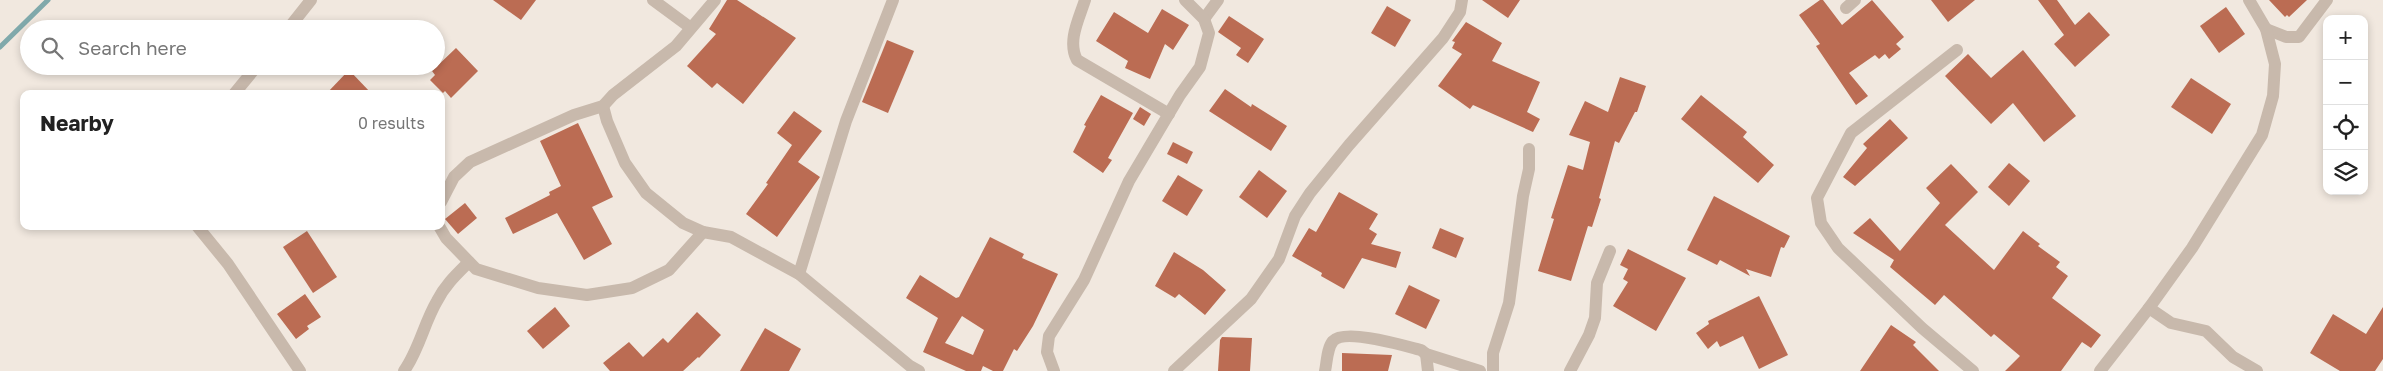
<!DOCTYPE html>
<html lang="en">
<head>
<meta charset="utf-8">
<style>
  :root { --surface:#fff; --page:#f2f2f2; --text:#222; --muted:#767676; --line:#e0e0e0 }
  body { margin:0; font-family:"Golos Text",sans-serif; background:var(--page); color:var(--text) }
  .controls { position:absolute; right:15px; top:15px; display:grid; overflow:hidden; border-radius:10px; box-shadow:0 2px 8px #0003 }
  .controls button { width:45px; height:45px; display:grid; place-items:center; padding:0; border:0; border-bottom:1px solid var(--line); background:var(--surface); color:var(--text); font:25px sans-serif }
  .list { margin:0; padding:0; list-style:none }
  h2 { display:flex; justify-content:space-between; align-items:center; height:65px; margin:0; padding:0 20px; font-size:21px }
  h2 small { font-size:16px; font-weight:400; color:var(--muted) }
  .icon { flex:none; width:28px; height:28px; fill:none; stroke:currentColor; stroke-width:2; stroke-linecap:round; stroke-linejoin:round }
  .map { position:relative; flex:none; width:2383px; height:371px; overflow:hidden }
  .search { position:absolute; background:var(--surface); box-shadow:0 2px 8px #0003; left:20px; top:20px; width:425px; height:55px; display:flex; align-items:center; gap:12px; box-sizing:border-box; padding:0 18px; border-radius:28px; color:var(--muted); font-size:19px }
  .panel { position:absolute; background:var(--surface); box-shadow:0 2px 8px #0003; left:20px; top:90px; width:425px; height:140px; border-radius:10px }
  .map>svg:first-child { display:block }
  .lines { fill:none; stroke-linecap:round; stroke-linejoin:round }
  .stream { stroke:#80a9ab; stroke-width:5 }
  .building { fill:#bb6c53; fill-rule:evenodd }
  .minor { stroke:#c8b9ac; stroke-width:12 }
</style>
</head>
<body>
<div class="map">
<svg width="2383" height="371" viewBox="0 0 2383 371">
  <rect width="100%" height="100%" fill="#f1e8df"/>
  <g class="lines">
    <polyline class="stream" points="0,47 48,0"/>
  </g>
  <g class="building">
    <polygon points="493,0 536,0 521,20"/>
    <polygon points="727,0 737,0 796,38 743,104 717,83 712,88 687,66 716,34 709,29"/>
    <polygon points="1482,0 1520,0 1508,18"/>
    <polygon points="1820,0 1823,0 1842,25 1872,0 1904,37 1896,44 1901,49 1889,59 1885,54 1879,59 1875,55 1849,73 1868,96 1856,105 1816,46 1820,44 1799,15"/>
    <polygon points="1931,0 1975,0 1948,22"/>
    <polygon points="2038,0 2057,0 2075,25 2089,12 2110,35 2075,67 2054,44 2064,35"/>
    <polygon points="2269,0 2307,0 2289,17 2287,15 2285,17"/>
    <polygon points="1387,6 1411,20 1395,47 1371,33"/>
    <polygon points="2226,7 2245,34 2219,53 2200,26"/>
    <polygon points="1162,9 1189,25 1173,50 1165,44 1150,79 1125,68 1128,61 1096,41 1114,12 1148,33"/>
    <polygon points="1229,16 1264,39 1248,63 1236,55 1241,48 1218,32"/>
    <polygon points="1466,22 1502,43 1492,61 1540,82 1527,112 1540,119 1533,132 1473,105 1470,109 1438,86 1462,54 1452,48 1455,42 1452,41"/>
    <polygon points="887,40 914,51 888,113 862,102"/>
    <polygon points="456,48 478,71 451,98 445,91 443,93 430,80 435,75 432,71"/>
    <polygon points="2023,50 2076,116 2044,142 2013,103 1991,124 1945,76 1968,54 1991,78"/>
    <polygon points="349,70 372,94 326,94"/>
    <polygon points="1620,77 1646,86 1637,112 1635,112 1619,143 1615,141 1599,198 1601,199 1592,227 1588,226 1571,281 1538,271 1554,219 1551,218 1568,165 1583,170 1590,142 1569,135 1585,101 1608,112"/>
    <polygon points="2191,78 2231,104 2212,134 2171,107"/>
    <polygon points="1225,89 1251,107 1252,104 1287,126 1271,151 1209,111"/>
    <polygon points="1101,95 1133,113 1108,158 1112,160 1103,173 1073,152 1086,126 1084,125"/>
    <polygon points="1701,95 1747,132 1743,137 1774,165 1758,183 1681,119"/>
    <polygon points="1140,107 1151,114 1144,126 1133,119"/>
    <polygon points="794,111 822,131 798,162 820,177 777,237 746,214 768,184 766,183 792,145 777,133"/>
    <polygon points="1890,119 1908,138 1855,186 1843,177 1867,148 1863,144"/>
    <polygon points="578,123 613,197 592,207 612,244 584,260 557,213 513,234 505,218 550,195 549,192 561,186 540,141"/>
    <polygon points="1173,142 1193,152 1187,164 1167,154"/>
    <polygon points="2009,163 2030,181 2009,206 1988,187"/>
    <polygon points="1951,164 1978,192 1945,225 1994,270 2023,231 2040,244 2038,246 2060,262 2056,267 2068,276 2052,298 2101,335 2091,348 2082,342 2061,371 2005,371 2020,356 1994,334 1991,337 1944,295 1935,305 1890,267 1894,260 1853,233 1870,218 1900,251 1940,203 1926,188"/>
    <polygon points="1259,170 1287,191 1267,218 1239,197"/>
    <polygon points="1178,175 1203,190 1187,216 1162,201"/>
    <polygon points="1339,192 1378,214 1369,229 1377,234 1371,244 1401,252 1396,268 1362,258 1344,289 1321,276 1322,273 1292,256 1309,228 1316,232"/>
    <polygon points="1714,196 1790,236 1784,248 1781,247 1771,277 1746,269 1750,276 1720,260 1717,265 1687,250"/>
    <polygon points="465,203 477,218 458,234 445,219"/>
    <polygon points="1440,228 1464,238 1456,258 1432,248"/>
    <polygon points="307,231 337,277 313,293 283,247"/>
    <path d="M990 237 1024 254 1022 258 1058 274 1033 326 1017 351 1014 349 1003 371H993L983 366 981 371H966L923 352 938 318 906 298 920 275 956 298 959 297ZM962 316 984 330 973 355 945 343Z"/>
    <polygon points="1628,249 1686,278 1656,331 1613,306 1628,282 1623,279 1628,269 1620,265"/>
    <polygon points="1174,252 1203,270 1226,290 1205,315 1179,294 1175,298 1155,286"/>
    <polygon points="1409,285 1440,300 1426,329 1395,314"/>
    <polygon points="305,294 321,317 307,326 309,329 296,339 277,314"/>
    <polygon points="1759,296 1788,355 1759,369 1743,336 1720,347 1717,341 1708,349 1696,333 1709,324 1708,321"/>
    <polygon points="555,307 570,326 543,349 527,331"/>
    <polygon points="2383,307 2383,359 2375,371 2340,371 2310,353 2333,314 2366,334"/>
    <polygon points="697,312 721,335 699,358 698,357 683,371 610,371 603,363 629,342 643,357 663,338 668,343"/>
    <polygon points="1891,325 1916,342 1913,345 1939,371 1860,371"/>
    <polygon points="765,328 801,349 789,371 740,371"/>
    <polygon points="1222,337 1252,338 1250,371 1218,371 1220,340"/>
    <polygon points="1342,353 1392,355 1388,371 1342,371"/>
  </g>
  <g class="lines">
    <g class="minor">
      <polyline points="653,0 691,28"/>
      <path d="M1085 0C1079 19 1067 41 1077 60L1169 114"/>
      <polyline points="1846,8 1855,0"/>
      <polyline points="1204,19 1218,0"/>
      <polyline points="288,29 311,0"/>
      <polyline points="2266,29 2286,37 2299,37 2327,0"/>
      <polyline points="1957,50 1851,133 1817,198 1821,223 1838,248 1922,328 1973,371"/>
      <polyline points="234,94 257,66"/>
      <polyline points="603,106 607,121 625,163 646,193 683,223 703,232 731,237 799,274 910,366 919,371"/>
      <polyline points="441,202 454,177 470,162 574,115 603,106 613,95 676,46 715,0"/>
      <polyline points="197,226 228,264 300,371"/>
      <polyline points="439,226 446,238 476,269 538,288 587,295 632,288 669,270 703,232"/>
      <polyline points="799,274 846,121 893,0"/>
      <polyline points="2149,308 2171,323 2206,331 2233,357 2257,371"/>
      <polyline points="1426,354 1428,371"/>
      <path d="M404 371C419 350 424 323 437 301 445 285 457 274 469 262"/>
      <polyline points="1054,371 1047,352 1049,336 1084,280 1129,181 1180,95 1200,67 1209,33 1204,19 1185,0"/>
      <polyline points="1174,371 1251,299 1279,259 1295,216 1310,193 1349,145 1443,38 1460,12 1462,0"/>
      <path d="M1325 371C1327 362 1327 348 1333 341 1345 328 1405 346 1421 350L1426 354 1480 371"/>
      <polyline points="1493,371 1493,353 1509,303 1523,196 1529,169 1529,149"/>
      <polyline points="1570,371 1589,335 1595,318 1597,283 1610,251"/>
      <polyline points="2100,371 2149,308 2192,248 2262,135 2273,96 2275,64 2266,29 2249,0"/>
    </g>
  </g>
</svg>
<div class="controls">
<button>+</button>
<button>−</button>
<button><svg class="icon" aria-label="locate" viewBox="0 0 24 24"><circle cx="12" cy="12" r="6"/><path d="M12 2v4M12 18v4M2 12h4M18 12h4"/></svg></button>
<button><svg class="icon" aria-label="layers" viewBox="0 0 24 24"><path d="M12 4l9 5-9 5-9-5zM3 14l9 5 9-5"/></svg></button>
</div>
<div class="search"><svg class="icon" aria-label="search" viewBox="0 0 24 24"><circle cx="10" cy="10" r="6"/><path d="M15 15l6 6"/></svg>Search here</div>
<section class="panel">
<h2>Nearby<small>0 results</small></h2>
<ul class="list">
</ul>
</section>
</div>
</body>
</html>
